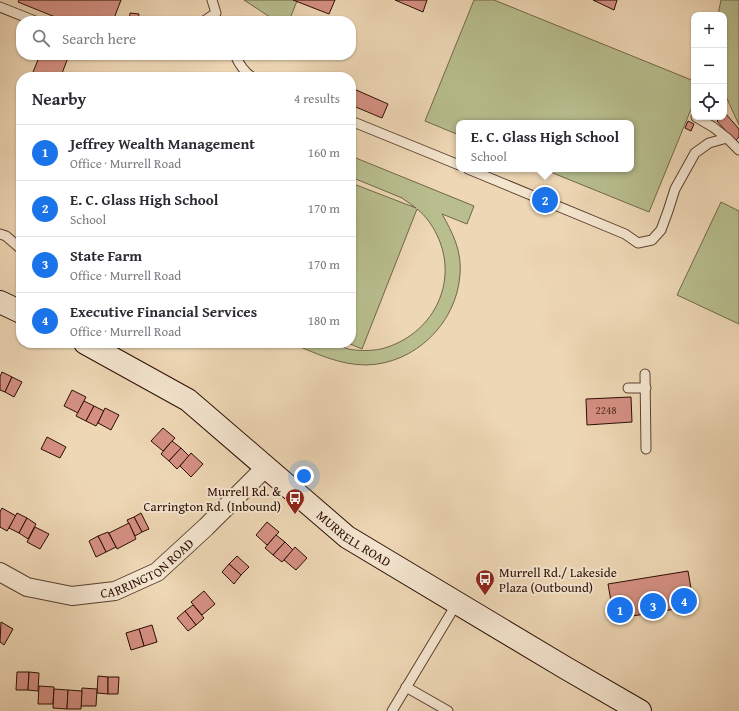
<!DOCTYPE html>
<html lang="en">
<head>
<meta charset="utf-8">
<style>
  :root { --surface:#fff; --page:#f2f2f3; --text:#2b2b33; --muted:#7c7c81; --line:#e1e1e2; --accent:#1a73e8 }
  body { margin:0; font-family:"Gentium Book Plus",serif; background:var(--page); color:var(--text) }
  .controls { position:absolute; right:12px; top:12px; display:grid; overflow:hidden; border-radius:8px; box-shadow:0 1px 3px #0004 }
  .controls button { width:36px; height:36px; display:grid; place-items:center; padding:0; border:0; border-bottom:1px solid var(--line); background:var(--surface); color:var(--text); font:20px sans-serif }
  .you { position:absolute; left:304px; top:476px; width:14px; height:14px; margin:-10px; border:3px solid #fff; border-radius:50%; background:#1a73e8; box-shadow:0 0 0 6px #1a73e833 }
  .badge { display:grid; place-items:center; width:26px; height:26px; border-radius:50%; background:var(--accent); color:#fff; font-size:13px; font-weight:700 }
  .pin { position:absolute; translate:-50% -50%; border:2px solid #fff; box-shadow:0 1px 4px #0006 }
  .popup { position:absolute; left:456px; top:120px; width:178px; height:52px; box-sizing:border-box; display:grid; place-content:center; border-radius:8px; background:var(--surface); filter:drop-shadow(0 1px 3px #0005); font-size:13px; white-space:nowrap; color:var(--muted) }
  .popup b { font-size:15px; color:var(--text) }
  .popup::after { content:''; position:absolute; left:50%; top:100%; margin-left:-8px; border:8px solid transparent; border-top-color:var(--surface) }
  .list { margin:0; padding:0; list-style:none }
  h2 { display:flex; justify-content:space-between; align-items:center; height:52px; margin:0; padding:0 16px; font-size:17px }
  h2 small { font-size:13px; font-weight:400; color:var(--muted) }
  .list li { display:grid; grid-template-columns:26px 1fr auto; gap:12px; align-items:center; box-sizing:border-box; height:56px; padding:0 16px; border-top:1px solid var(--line) }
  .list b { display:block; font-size:15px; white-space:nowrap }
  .list p { margin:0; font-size:13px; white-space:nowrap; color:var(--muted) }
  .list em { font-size:13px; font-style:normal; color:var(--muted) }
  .icon { flex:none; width:22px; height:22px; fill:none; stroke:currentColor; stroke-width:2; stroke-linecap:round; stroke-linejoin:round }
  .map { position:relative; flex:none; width:739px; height:711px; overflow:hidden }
  .search { position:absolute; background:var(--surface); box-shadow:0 1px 3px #0004; left:16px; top:16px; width:340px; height:44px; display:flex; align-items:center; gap:10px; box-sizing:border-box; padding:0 14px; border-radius:16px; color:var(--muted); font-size:15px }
  .panel { position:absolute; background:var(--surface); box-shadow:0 1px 3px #0004; left:16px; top:72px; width:340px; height:276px; border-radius:16px }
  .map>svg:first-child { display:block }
  .green { fill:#b8be8e; stroke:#726648 }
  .building { fill:#d59083; stroke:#2b0d03 }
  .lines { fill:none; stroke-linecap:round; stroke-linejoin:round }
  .lane-casing { stroke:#5c4030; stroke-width:11 }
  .street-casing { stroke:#5c4030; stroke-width:20 }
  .secondary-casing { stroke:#2b0d03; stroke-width:24 }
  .lane { stroke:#f4e5cf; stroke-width:9 }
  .street { stroke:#f4e5cf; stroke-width:18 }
  .secondary { stroke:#f4e5cf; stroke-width:22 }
  .labels { text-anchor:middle; stroke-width:4; stroke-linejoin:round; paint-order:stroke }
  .number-label { font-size:11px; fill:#562e23 }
  .poi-label { font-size:13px; fill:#2b0d03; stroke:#f4e5cf; text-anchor:end }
  .street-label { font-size:13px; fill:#2b0d03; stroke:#f4e5cf }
</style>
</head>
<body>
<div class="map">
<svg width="739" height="711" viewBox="0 0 739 711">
  <rect width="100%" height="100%" fill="#eed7b5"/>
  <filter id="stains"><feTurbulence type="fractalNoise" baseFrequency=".005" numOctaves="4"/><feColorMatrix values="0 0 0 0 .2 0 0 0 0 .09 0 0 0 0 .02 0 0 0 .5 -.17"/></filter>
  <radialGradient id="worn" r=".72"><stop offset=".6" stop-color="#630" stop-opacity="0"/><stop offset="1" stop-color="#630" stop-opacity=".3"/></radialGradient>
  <g class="green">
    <polygon points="244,0 293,0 297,1 289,21 276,21"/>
    <polygon points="474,0 494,0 694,81 694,102 649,212 543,169 631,169 631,123 459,123 459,135 425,121"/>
    <polygon points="721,0 739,0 739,125 724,92 724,15 718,15"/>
    <path d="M351 156 474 206 467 224 442 214C453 233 462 252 460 274 457 323 415 364 366 365 339 365 315 353 291 343 303 343 318 341 330 343 336 344 342 347 348 349 358 351 371 351 381 349 432 336 460 283 437 235 432 225 426 216 417 209L362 349 348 343H351V183L416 208 402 198 351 177Z"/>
    <polygon points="721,202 739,211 739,324 677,295"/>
  </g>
  <g class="building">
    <polygon points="19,0 121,0 113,21 65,21 18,2"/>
    <polygon points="293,0 335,0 329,14"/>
    <polygon points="395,0 427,0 423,12"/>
    <polygon points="593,0 617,0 614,10"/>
    <polygon points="130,13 139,14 138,21 129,21"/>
    <polygon points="40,55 69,55 61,76 63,77 31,77"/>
    <polygon points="354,89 388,104 382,118 351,105 351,97"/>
    <polygon points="725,113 739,129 739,137 735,141 717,121 721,117 724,117"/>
    <polygon points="688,121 694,124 691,131 685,128"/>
    <polygon points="2,372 12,377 5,392 0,390 0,377"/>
    <polygon points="12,377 22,382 14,397 5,392"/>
    <polygon points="72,390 86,397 78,413 64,406"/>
    <polygon points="631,397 632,422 587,425 586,399"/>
    <polygon points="84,401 94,406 86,421 76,416"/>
    <polygon points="94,406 104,411 96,426 86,421"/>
    <polygon points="105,408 119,415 111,430 98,423"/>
    <polygon points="163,428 175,438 163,451 151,441"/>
    <polygon points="47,437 66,447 60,458 41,449"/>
    <polygon points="172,441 181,448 169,461 161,454"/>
    <polygon points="181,448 189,456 177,469 169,461"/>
    <polygon points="191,453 203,464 191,477 180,466"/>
    <polygon points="2,508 16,516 7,531 0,527 0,512"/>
    <polygon points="17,513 27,518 19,533 9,528"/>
    <polygon points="141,513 149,529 142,532 134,517"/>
    <polygon points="134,517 142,532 135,536 127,520"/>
    <polygon points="27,518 36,524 28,539 19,533"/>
    <polygon points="267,522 279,532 267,545 256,535"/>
    <polygon points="129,523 136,539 117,549 109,533"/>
    <polygon points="35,527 49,534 40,549 27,542"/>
    <polygon points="108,532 116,547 106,552 98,536"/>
    <polygon points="276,535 285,542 273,555 265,548"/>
    <polygon points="98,536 106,552 96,557 89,541"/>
    <polygon points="285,542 293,550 282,562 273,555"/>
    <polygon points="295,547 307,558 296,570 284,560"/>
    <polygon points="237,556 249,567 241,575 229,564"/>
    <polygon points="229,564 241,575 234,584 222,572"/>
    <polygon points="688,571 694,606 614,619 608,584"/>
    <polygon points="204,591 215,604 202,615 191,602"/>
    <polygon points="193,605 204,618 196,625 185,611"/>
    <polygon points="185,611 196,625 188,631 177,618"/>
    <polygon points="1,622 13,629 4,645 0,642"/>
    <polygon points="152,625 157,642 144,646 139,629"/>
    <polygon points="139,629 144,646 131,650 126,633"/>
    <polygon points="17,672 29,672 28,690 16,690"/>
    <polygon points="29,672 39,673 38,691 28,690"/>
    <polygon points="98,676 108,677 108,694 97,693"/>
    <polygon points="108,677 119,677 118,694 108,694"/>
    <polygon points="39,686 54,687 53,704 38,704"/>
    <polygon points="82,688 97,689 96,706 81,706"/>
    <polygon points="54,689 68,690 67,709 53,708"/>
    <polygon points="68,690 82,691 81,709 67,709"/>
  </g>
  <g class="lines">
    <g class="lane-casing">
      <g id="lane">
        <polyline points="0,7 35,21"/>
        <polyline points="204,21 216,13 212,0"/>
        <path d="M235 55C239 64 244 72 252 77"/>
        <polyline points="696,117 713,127 727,138"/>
        <polyline points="351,121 459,165"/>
        <polyline points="468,169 625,234 638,243 652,240 661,230 668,211 675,189 695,153 709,143 727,138 739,150"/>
        <polyline points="0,234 6,236 21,249"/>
        <polyline points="645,374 646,449"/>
        <polyline points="628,388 646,388"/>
        <polyline points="406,687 448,711"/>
        <polyline points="392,711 457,603"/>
      </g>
    </g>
    <g class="street-casing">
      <g id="street">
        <path id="s1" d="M0 572 27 587 72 596 115 591 157 572 206 527 266 467"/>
      </g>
    </g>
    <g class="secondary-casing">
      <g id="secondary">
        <polyline points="0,302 21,312"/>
        <path id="s2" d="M85 343 188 400 347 537 564 667 640 711"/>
      </g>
    </g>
    <use href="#lane" class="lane"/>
    <use href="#street" class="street"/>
    <use href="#secondary" class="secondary"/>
  </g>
  <defs>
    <g id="bus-pin" transform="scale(1)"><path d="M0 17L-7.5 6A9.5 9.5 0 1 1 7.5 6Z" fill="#8f2418" stroke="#f4e5cf"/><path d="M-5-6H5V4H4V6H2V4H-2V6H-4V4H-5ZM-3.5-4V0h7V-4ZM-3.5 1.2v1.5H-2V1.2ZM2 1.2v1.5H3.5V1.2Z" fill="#fff"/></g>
  </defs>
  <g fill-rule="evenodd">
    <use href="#bus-pin" x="295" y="498"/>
    <use href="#bus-pin" x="485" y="579"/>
  </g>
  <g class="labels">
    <g class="number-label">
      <text x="606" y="414">2248</text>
    </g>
    <g class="poi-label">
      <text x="281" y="496">Murrell Rd. &amp;<tspan x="281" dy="15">Carrington Rd. (Inbound)</tspan></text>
      <text x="499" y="577" text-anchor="start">Murrell Rd./ Lakeside<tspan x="499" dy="15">Plaza (Outbound)</tspan></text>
    </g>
    <g class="street-label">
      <text dy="5" stroke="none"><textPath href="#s2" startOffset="334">MURRELL ROAD</textPath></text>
      <text dy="5" stroke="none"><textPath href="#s1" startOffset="159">CARRINGTON ROAD</textPath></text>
    </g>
  </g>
  <rect width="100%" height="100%" filter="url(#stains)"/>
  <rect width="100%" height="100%" fill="url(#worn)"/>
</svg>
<div class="controls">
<button>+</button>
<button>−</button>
<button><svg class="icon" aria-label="locate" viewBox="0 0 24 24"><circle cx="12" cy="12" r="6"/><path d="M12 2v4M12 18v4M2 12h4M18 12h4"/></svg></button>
</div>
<div class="you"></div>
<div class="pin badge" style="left:620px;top:610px">1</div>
<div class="pin badge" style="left:545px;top:200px">2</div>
<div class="popup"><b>E. C. Glass High School</b>School</div>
<div class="pin badge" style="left:653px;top:606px">3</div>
<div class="pin badge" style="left:684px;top:601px">4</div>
<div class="search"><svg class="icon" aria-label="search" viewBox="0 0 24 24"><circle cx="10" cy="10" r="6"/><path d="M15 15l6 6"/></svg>Search here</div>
<section class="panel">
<h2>Nearby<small>4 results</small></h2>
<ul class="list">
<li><span class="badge">1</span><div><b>Jeffrey Wealth Management</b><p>Office · Murrell Road</p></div><em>160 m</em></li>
<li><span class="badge">2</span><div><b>E. C. Glass High School</b><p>School</p></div><em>170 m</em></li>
<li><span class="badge">3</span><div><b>State Farm</b><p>Office · Murrell Road</p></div><em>170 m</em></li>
<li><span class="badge">4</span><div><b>Executive Financial Services</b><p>Office · Murrell Road</p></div><em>180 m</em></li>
</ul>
</section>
</div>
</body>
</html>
